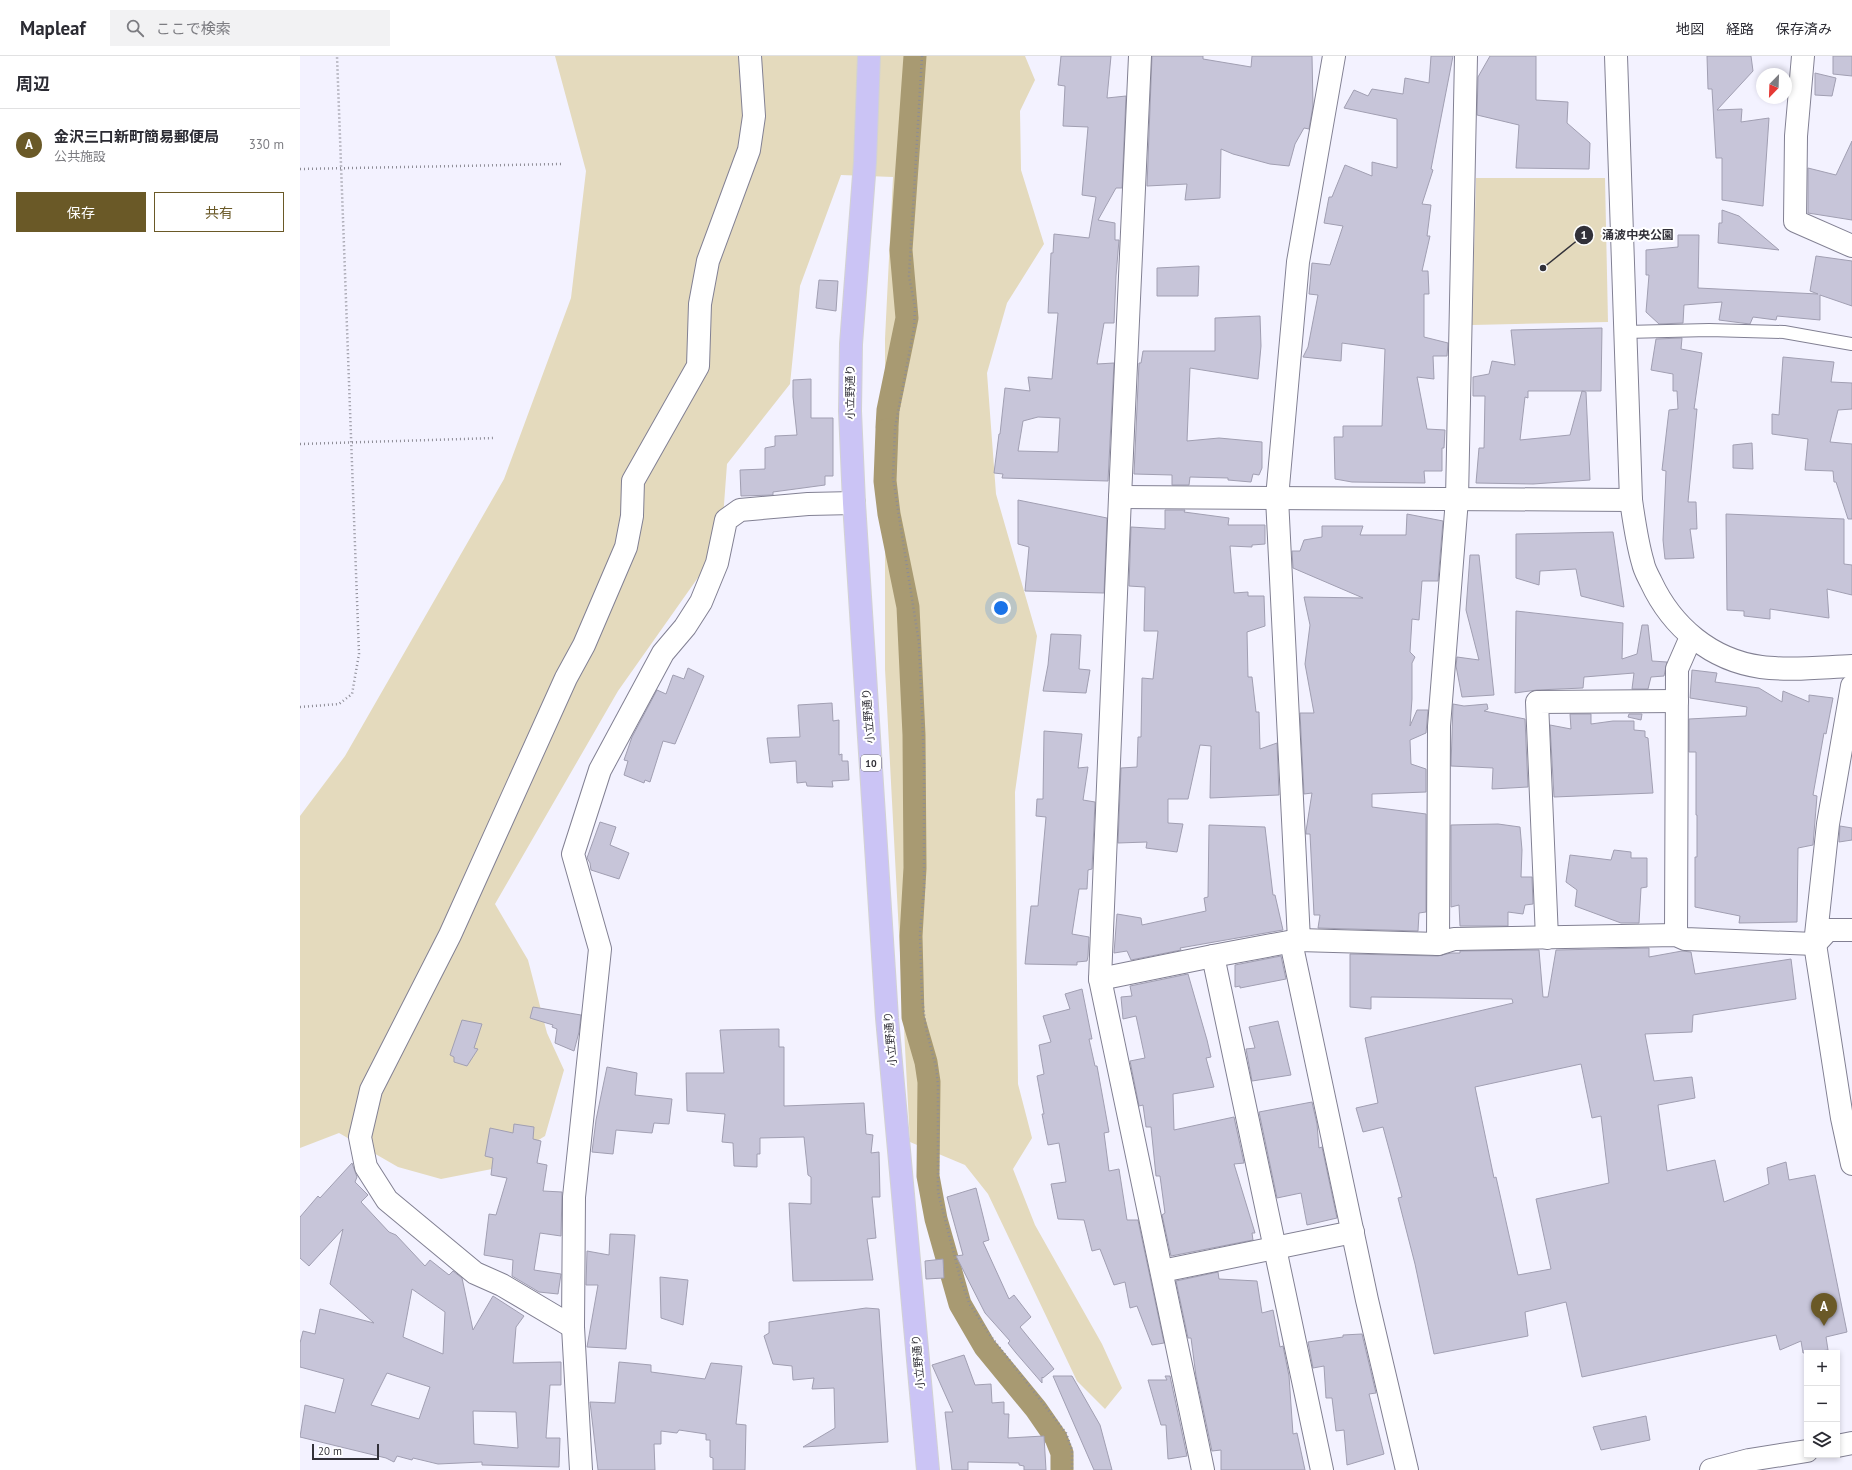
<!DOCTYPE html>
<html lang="ja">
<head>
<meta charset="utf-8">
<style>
  :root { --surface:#fff; --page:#f2f2f3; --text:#2b2b33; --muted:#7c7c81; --line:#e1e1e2; --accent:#6a5927 }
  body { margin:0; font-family:"PT Sans","Noto Sans JP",sans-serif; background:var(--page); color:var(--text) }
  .controls { position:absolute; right:12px; bottom:12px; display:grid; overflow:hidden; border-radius:0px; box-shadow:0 2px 6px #0003 }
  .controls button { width:36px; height:36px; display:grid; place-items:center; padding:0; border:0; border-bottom:1px solid var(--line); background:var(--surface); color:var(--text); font:20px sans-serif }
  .compass { position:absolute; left:1456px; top:12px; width:36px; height:36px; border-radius:50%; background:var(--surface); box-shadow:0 2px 6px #0003; rotate:203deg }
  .scale { position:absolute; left:12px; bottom:10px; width:67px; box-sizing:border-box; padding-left:4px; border:2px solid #323139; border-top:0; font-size:11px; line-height:14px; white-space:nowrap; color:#323139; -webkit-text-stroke:3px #fff; paint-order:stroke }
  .you { position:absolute; left:701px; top:552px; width:14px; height:14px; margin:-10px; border:3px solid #fff; border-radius:50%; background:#1a73e8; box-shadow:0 0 0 6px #1a73e833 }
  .badge { display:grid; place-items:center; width:26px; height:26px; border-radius:50%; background:var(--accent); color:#fff; font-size:13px; font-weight:700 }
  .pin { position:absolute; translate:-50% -33px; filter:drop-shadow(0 1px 2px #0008) }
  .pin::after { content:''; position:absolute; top:21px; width:14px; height:12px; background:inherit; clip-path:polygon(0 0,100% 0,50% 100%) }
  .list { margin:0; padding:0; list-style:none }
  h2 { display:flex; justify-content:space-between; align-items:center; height:52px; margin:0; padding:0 16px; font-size:17px }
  h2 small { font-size:13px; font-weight:400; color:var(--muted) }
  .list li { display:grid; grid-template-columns:26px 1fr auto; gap:12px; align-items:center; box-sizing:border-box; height:72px; padding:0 16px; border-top:1px solid var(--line) }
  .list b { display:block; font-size:15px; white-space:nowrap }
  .list p { margin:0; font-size:13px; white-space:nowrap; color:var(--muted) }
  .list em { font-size:13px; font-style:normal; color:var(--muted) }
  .actions { display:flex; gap:8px; padding:12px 16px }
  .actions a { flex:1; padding:9px 0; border:1px solid var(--accent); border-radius:0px; text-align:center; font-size:14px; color:var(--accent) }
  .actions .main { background:var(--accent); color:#fff }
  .icon { flex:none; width:22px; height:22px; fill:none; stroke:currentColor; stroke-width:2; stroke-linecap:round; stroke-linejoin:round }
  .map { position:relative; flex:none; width:1552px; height:1414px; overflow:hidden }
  header { display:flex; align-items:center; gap:24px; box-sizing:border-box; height:56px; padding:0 20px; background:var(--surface); border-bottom:1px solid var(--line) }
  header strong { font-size:19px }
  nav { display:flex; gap:22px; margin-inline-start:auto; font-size:14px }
  .search { width:280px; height:36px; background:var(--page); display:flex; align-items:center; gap:10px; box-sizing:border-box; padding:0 14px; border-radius:0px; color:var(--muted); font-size:15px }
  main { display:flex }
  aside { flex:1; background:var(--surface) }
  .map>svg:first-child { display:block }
  .green { fill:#e4dabd }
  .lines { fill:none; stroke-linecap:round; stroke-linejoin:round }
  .canal { stroke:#a89a72; stroke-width:23 }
  .building { fill:#c7c5d9; stroke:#a19fb2; fill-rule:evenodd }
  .lane-casing { stroke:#828093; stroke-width:14 }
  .street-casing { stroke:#828093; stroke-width:24 }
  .primary-casing { stroke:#d2d2d3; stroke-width:24 }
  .path { stroke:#8d8c96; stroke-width:2.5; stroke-dasharray:1 3; stroke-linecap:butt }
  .lane { stroke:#fff; stroke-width:12 }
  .street { stroke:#fff; stroke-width:22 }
  .primary { stroke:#cbc4f5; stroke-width:22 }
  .labels { text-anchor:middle; stroke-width:4; stroke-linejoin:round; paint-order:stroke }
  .shield { fill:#fff; stroke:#706f74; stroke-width:1 }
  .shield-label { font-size:10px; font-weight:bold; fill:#323139 }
  .street-label { font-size:11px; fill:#323139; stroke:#fff }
  .leader { fill:none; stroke:#323139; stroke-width:1.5 }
  .callout-dot { fill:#323139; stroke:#fff; stroke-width:1.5 }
  .mark-label { font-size:12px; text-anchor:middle; font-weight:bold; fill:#fff }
  .callout-label { font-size:12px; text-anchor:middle; font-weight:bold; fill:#323139; stroke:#fff; stroke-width:4; stroke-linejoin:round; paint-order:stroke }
</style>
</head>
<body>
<header>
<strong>Mapleaf</strong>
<div class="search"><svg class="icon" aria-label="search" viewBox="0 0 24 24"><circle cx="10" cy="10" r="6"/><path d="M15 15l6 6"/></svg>ここで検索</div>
<nav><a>地図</a><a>経路</a><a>保存済み</a></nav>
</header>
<main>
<aside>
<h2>周辺<small></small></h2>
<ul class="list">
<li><span class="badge">A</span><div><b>金沢三口新町簡易郵便局</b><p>公共施設</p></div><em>330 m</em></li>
</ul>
<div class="actions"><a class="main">保存</a><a>共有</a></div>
</aside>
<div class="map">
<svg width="1552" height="1414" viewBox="0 0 1552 1414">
  <rect width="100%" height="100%" fill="#f3f2ff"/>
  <g class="green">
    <polygon points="255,0 725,0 735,24 720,55 721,114 744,188 707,247 687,317 696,438 737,580 715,736 718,1028 732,1082 713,1113 735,1169 802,1288 822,1332 805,1353 777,1325 688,1138 665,1109 610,1086 585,613 585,283 593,121 541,119 500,230 490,328 427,408 421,489 318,635 195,848 228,904 247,977 264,1014 245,1080 192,1113 141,1123 98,1111 39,1077 0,1092 0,760 45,700 204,423 271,242 286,115"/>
    <polygon points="1176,122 1305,122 1308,266 1172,269"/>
  </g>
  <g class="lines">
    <g class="canal">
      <polyline points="587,371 588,354 607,262 601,194 615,0"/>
      <polyline points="587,374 585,425 589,458 608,551 614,679 615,812 611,880 613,961 626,1006 629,1026 628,1120 636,1163 660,1248 685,1291 736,1353 756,1382 762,1397 762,1414"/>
    </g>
  </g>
  <g class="building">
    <path d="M761 0H811L807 42 826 40 822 132H816L798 164 815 167V184H819L816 220 814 267H804L797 308 814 307 808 425 702 422 703 418 694 417 699 378H700L705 332 730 335 728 321 752 323 758 257H748L751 197H753L754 178 789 182 796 141 782 139 788 71 763 70 765 30 758 29ZM738 361 760 362 758 396 718 395 723 365Z"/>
    <polygon points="852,0 903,0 903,3 951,11 952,0 1012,0 1013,50 1009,73 1004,72 995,88 989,110 970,108 933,98 921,93 920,142 885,144 887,128 847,130"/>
    <polygon points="1131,0 1153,0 1131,113 1133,114 1122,148 1131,149 1127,180 1130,180 1122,215 1128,215 1129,238 1124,238 1124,281 1148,287 1147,300 1133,300 1134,323 1117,321 1127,373 1145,374 1144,392 1142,392 1142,415 1124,415 1125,427 1052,426 1035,423 1034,381 1043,381 1043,370 1082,370 1085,293 1042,287 1041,305 1003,301 1008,291 1018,239 1009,238 1012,207 1030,209 1043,170 1024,167 1029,141 1032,141 1045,109 1072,120 1072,106 1097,112 1097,63 1044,52 1054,34 1068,40 1072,33 1103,38 1105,22 1129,27"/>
    <polygon points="1190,0 1236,0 1236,44 1268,46 1267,67 1290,87 1289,113 1216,112 1219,69 1177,59 1178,21"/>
    <polygon points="1407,0 1451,0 1453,15 1417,54 1442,53 1441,66 1469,62 1463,150 1422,144 1422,102 1416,102 1412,33 1408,33"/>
    <polygon points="1533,0 1552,0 1552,20 1533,18"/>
    <polygon points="1515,17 1536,22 1532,40 1515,39"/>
    <polygon points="1552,85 1552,164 1508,157 1508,112 1536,119"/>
    <polygon points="1422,154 1439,160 1479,194 1418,187 1419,167 1422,167"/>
    <polygon points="1378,179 1399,179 1398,232 1518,238 1510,235 1516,200 1552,205 1552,250 1520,239 1520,264 1477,260 1476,264 1453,261 1450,268 1442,267 1419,264 1422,246 1384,249 1383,267 1359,268 1346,256 1349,219 1346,219 1346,194 1378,191"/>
    <polygon points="899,210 898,240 857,240 857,212"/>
    <polygon points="519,224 538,225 536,255 516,252"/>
    <polygon points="960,260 961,290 958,323 890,312 887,385 919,382 962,386 962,412 959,419 953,418 951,426 928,424 928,422 890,421 889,429 872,429 872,419 834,418 839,307 841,307 843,295 915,295 915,262"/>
    <polygon points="1302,272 1301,335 1228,335 1228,342 1225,341 1220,384 1270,379 1282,335 1286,336 1290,424 1233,428 1176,427 1179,392 1184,392 1185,340 1173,340 1173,321 1189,318 1192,305 1215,309 1211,274"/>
    <polygon points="1382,282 1381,293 1402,297 1394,353 1397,353 1388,446 1396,446 1397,473 1390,473 1394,502 1365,503 1363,484 1366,415 1362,414 1369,354 1378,353 1377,335 1373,335 1373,318 1351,314 1356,283"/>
    <polygon points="1483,301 1534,306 1531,326 1552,327 1552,353 1538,354 1530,386 1552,388 1552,463 1548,463 1536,426 1534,426 1533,415 1505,414 1508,383 1472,378 1472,358 1479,359"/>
    <polygon points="511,323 511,362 533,362 533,420 525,420 525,429 473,436 473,439 441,440 440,414 465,413 465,392 475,390 475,380 497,379 493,341 493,324"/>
    <polygon points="1452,387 1453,413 1433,412 1433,389"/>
    <polygon points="718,444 807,462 804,537 725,535 729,491 718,488"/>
    <polygon points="865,454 885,454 884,456 929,462 928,469 965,469 965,488 952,489 952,491 930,490 934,537 948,536 948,540 964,540 965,570 947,576 948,621 952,621 956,656 959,656 960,693 977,687 979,739 910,742 911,690 900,689 888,743 868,743 868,767 883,768 877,796 846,792 847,786 818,787 821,712 837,711 838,681 841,681 842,622 853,623 858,575 844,575 845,531 829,530 831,471 865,473"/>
    <polygon points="1107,458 1143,465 1138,525 1122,525 1119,564 1112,563 1110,596 1115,601 1112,607 1112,643 1110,670 1117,654 1128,654 1126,677 1110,684 1111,708 1126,713 1126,736 1072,738 1072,751 1126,758 1126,856 1119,857 1118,875 1018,872 1020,859 1014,859 1010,778 1006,778 1006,775 1012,737 1004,738 1000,657 1014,657 1005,608 1010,569 1004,541 1063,542 993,512 992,495 1000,495 1004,484 1022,481 1022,470 1063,470 1060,479 1106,479"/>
    <polygon points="1426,458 1544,463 1544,508 1552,509 1552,539 1527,533 1529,562 1470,553 1470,563 1444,560 1444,555 1427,554"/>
    <polygon points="1313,476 1324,551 1281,540 1276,513 1240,515 1239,529 1216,522 1216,478"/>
    <polygon points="1170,499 1179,499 1194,639 1162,641 1156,610 1157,601 1179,604 1166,554"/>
    <polygon points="1216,555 1323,567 1322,603 1337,598 1342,569 1348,569 1352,605 1367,606 1364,620 1351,621 1348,633 1332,633 1334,617 1284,621 1283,632 1237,634 1215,637"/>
    <polygon points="751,578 781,579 779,613 790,614 786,637 743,635 748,609"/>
    <polygon points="388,612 404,620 375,688 363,685 350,726 345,724 344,727 324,719 328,705 324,704 332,681 357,634 366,638 373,619 384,623"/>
    <polygon points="1392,614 1417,617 1415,626 1459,632 1482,646 1483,635 1509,646 1509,639 1533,642 1526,678 1524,677 1513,739 1517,740 1513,789 1498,792 1497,866 1439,867 1440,860 1395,851 1395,801 1397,801 1397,759 1396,759 1396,696 1389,696 1389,663 1446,660 1447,651 1390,642"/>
    <polygon points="532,647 533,665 539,664 539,699 542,698 542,705 548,705 549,724 532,725 533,731 507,730 506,726 497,727 496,705 470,707 467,682 500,681 498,649"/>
    <polygon points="1153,648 1164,650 1187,648 1188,653 1184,655 1225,663 1228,731 1192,733 1193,712 1151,710"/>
    <polygon points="1270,658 1291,658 1291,668 1313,665 1334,665 1334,674 1345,675 1345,681 1348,682 1353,737 1254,741 1250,669 1271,673"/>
    <polygon points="1329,658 1342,658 1341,664 1328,661"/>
    <polygon points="744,675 782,678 778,712 788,711 783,744 795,746 792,813 788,814 787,833 779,833 772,878 789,881 788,900 787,905 777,906 777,909 725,908 731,850 738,850 746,761 736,760 737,743 743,743"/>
    <polygon points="300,766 316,771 310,789 329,797 319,823 291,814 290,807 287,802"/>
    <polygon points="1198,768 1220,771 1222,794 1221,821 1232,821 1233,848 1225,849 1223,858 1208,856 1208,870 1160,870 1159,849 1151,851 1151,769"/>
    <polygon points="909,769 965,771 973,839 975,839 983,874 880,892 881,894 831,904 827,895 814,897 817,858 841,862 842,869 906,855 904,842 908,841"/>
    <polygon points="1540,770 1552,772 1552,784 1539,786"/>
    <polygon points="1314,794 1331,796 1331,802 1347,802 1347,831 1341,832 1339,867 1321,867 1275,850 1277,834 1266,826 1270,799 1311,804"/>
    <path d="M1349 892V901L1382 895 1391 896 1395 918 1491 903 1496 943 1393 959 1392 976 1345 978 1354 1025 1392 1021 1395 1042 1358 1049 1367 1115 1415 1104 1424 1146 1469 1128 1467 1112 1486 1106 1489 1124 1515 1119 1547 1276 1526 1281 1528 1294 1503 1297 1501 1285 1480 1294 1476 1279 1282 1321 1266 1246 1225 1256 1228 1280 1134 1298 1115 1208 1098 1142 1102 1141 1083 1071 1063 1076 1056 1052 1078 1047 1065 982 1213 947 1212 943 1071 941V953L1050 951V898L1138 900 1151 897H1160V895L1239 894 1243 941H1248L1256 894ZM1281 1008 1292 1062 1301 1060 1309 1127 1236 1143 1251 1213 1218 1219 1196 1121 1194 1122 1175 1031Z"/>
    <polygon points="981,900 986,923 940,932 940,930 935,931 935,909"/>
    <polygon points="888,918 907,984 911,1001 906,1002 914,1031 873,1038 874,1074 934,1061 944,1107 934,1108 955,1177 952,1177 953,1184 871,1200 862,1159 865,1157 860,1120 856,1120 851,1071 846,1071 843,1049 839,1050 830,1005 845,1002 836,960 823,963 821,941 832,940 830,930"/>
    <polygon points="782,933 792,983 789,983 795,1010 797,1010 809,1076 804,1077 809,1115 819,1113 827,1164 838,1164 864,1287 852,1289 837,1250 830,1252 825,1226 814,1229 800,1193 792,1195 784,1164 758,1163 751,1128 766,1126 759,1087 748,1089 742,1058 744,1058 737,1020 744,1018 739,989 751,986 743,960 770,953 765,938"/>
    <polygon points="233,951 281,959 279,976 274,995 255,987 257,973 252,971 253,969 230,962"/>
    <polygon points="162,964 182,968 174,992 178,993 167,1010 154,1006 154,1001 150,999"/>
    <polygon points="978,965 991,1019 952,1025 946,993 955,992 949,971"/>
    <polygon points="479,973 479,991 484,991 484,1050 564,1047 566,1078 573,1079 571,1097 579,1096 580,1141 572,1141 576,1182 567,1183 573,1224 493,1225 489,1147 511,1148 511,1121 508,1119 504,1081 460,1082 460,1098 457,1098 457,1111 434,1110 433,1087 422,1086 425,1058 387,1055 386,1017 424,1017 420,974"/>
    <polygon points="307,1011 337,1017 335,1039 372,1043 369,1068 354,1067 352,1077 316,1074 313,1098 292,1096 296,1064"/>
    <polygon points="1012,1046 1017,1068 1019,1092 1022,1091 1037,1162 1007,1169 1001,1137 977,1142 959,1056"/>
    <polygon points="214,1068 234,1071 233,1083 241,1085 237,1107 247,1109 243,1135 262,1136 261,1180 240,1177 234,1214 261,1218 258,1238 239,1236 212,1220 213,1204 184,1199 189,1158 196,1159 207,1122 191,1119 193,1102 185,1100 190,1072 213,1077"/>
    <path d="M52 1107 57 1121 55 1126 68 1139 61 1146 89 1176 96 1179 125 1210 130 1204 149 1219 153 1215 162 1222 173 1274 193 1240 224 1260 216 1271 213 1307 261 1306V1329H250L246 1382H260L259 1411 182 1409V1406L138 1408 113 1402 112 1404 97 1400 94 1406 86 1402 0 1381 5 1349 35 1357 44 1323 0 1311V1287L3 1275 15 1278 20 1253 74 1267 30 1228 43 1173 9 1210 0 1202V1161L18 1140 20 1142ZM112 1233 145 1256 143 1298 103 1281ZM87 1317 130 1331 119 1363 71 1349ZM173 1355 216 1356 218 1392 174 1388Z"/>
    <polygon points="676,1132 689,1184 683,1186 709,1243 714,1239 731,1261 720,1271 754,1313 743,1322 742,1321 742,1327 716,1297 708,1287 710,1285 685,1257 656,1200 663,1199 647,1141"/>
    <polygon points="310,1178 335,1179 326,1293 287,1291 298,1229 286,1229 287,1195 309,1199"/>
    <polygon points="643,1203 644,1222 626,1223 625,1205"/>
    <polygon points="918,1216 919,1223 957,1225 962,1257 973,1254 980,1291 983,1290 989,1320 993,1378 997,1377 1005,1414 921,1414 921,1394 912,1395 896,1320 891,1282 888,1282 876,1225"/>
    <polygon points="360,1221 388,1224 383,1269 361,1262"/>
    <polygon points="566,1252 579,1253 588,1386 503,1391 535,1372 534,1332 512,1333 514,1322 493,1324 492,1310 473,1308 464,1280 469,1277 469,1266"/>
    <polygon points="1062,1278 1076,1337 1069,1338 1084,1398 1047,1409 1044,1374 1036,1375 1032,1342 1026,1342 1024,1310 1013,1312 1008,1286 1043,1281 1043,1279"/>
    <polygon points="664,1299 675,1329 691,1328 692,1347 704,1346 704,1358 709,1358 708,1382 744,1380 746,1414 724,1414 724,1410 719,1409 719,1407 668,1406 668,1414 652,1414 645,1356 653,1356 632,1309"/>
    <polygon points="319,1306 351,1309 351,1316 405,1323 411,1307 442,1310 436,1368 446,1369 445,1414 413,1414 413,1402 410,1401 410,1384 406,1384 406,1378 379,1374 377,1377 361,1375 361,1388 354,1388 355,1414 298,1414 290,1346 315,1347"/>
    <polygon points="753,1320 772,1320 800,1369 812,1414 794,1414"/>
    <polygon points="865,1320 870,1320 887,1400 868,1403 866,1369 861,1369 848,1324 867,1324"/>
    <polygon points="1346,1360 1350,1384 1301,1394 1293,1371"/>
  </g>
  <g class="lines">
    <g class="lane-casing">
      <polyline id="lane" points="1325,276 1409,274 1484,276 1552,288"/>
    </g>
    <g class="street-casing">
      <g id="street">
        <polyline points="840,0 820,441 800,923 903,1414"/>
        <polyline points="1166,0 1157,443 1139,670 1138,888 1154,883 1376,879 1385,883 1515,888 1528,874 1552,874"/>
        <path d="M1316 0 1331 444C1334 465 1337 487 1343 507 1344 513 1348 520 1351 526 1372 571 1411 604 1461 611 1488 615 1524 611 1552 610"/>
        <polyline points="1503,0 1496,80 1495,165 1552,190"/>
        <polyline points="820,441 1331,444"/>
        <polyline points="1552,630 1528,768 1515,888 1542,1062 1552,1108"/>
        <polyline points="1376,879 1377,613 1391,581"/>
        <polyline points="1247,882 1237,646 1377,645"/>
        <polyline points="999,884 977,442 998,206 1034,0"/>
        <polyline points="991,886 1067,1244 1107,1414"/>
        <polyline points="913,900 1022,1414"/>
        <polyline points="800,923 913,900 999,884 1138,888"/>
        <polyline points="862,1215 1053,1176"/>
        <polyline points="273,1271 202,1229 175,1217 87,1144 66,1111 60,1081 71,1034 150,879 266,622 284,589 326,491 332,460 333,425 398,310 400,248 408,205 449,94 454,60 450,0"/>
        <polyline points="1537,1390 1552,1387"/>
        <polyline points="281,1414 273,1271 274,1141 300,893 273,798 300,714 363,597 385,571 401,546 417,507 426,464 440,454 508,448 554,447"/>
        <polyline points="1411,1414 1449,1404 1507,1395"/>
      </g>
    </g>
    <g class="primary-casing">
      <polyline id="primary" points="569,0 565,106 551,288 550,355 554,447 587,962 628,1414"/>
    </g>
    <g class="path">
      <polyline points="622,0 609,220 615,251 614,272 595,372 593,422 619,587 624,706 624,832 620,877 622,942 626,973 636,1011 638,1029 638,1136 660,1221 669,1247 689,1278 766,1377 772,1394 772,1414"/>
      <polyline points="0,113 261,108"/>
      <polyline points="0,388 194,382"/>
      <polyline points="0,651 39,648 52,638 59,598 37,0"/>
    </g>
    <use href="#lane" class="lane"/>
    <use href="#street" class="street"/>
    <use href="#primary" class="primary"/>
  </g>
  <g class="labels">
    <rect class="shield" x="561" y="699" width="20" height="16" rx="3"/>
    <g class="shield-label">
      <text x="571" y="711">10</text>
    </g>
    <g class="street-label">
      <text transform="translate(550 336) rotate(-90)" y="4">小立野通り</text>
      <text transform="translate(568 660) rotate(-94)" y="4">小立野通り</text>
      <text transform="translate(590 983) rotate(-95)" y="4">小立野通り</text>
      <text transform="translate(618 1306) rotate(-95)" y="4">小立野通り</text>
    </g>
  </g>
  <path class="leader" d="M1243 212L1284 179"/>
  <g class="callout-dot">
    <circle cx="1243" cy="212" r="4"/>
    <circle cx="1284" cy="179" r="10"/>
  </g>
  <g class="mark-label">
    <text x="1284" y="183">1</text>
  </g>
  <g class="callout-label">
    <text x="1338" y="183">涌波中央公園</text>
  </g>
</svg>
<div class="controls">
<button>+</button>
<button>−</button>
<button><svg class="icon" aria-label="layers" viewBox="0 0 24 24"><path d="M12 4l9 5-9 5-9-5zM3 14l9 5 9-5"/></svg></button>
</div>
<svg class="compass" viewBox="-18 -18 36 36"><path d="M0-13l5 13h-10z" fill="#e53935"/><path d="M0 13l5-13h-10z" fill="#7c7c81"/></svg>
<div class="scale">20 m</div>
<div class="you"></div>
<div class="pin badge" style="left:1524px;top:1270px">A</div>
</div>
</main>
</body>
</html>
